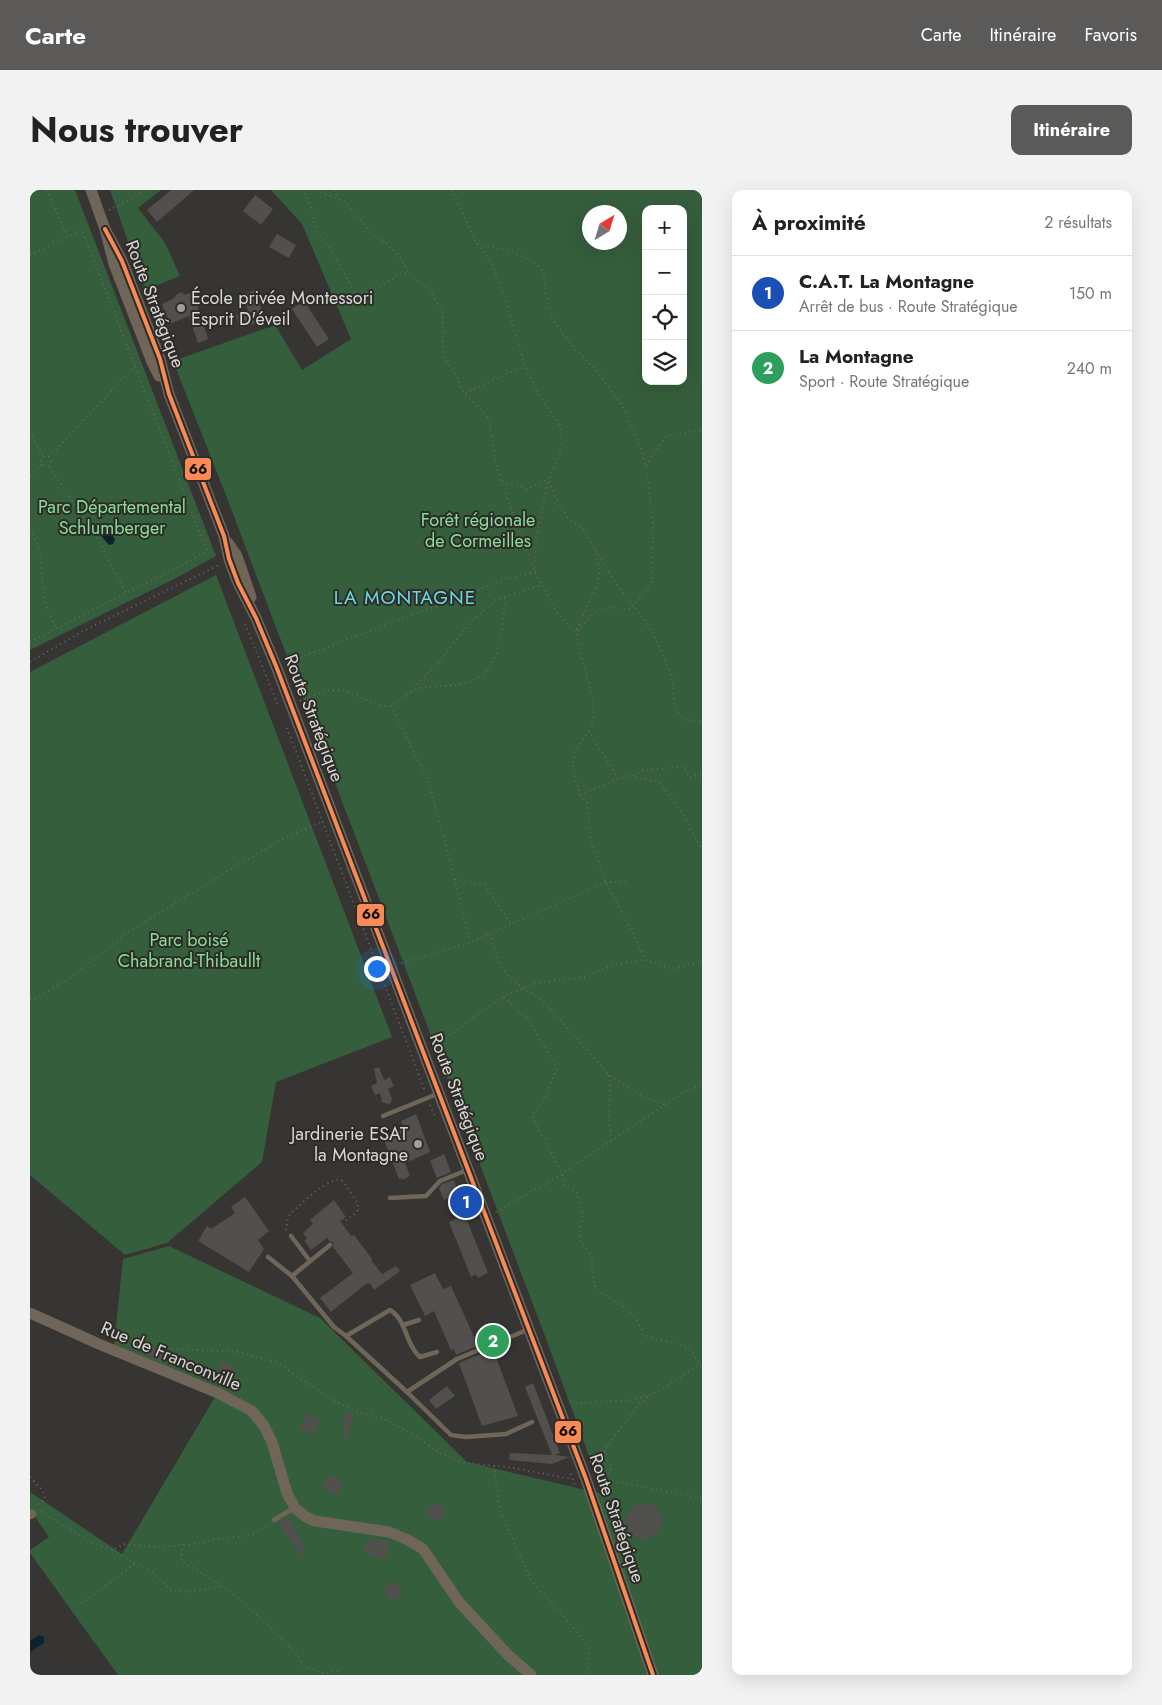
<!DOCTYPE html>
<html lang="fr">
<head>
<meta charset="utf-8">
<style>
  :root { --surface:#fff; --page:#f2f2f2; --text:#222; --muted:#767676; --line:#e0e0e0; --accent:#5b5a59 }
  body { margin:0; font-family:Jost,sans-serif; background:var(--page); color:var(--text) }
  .controls { position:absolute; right:15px; top:15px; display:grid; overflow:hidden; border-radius:10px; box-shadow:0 5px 20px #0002 }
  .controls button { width:45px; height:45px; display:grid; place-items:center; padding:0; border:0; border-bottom:1px solid var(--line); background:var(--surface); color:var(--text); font:25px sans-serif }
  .compass { position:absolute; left:552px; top:15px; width:45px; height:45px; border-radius:50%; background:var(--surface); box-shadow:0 5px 20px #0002; rotate:38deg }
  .you { position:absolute; left:346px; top:778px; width:18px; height:18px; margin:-12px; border:4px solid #fff; border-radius:50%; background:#1a73e8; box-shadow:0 0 0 8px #1a73e833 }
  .badge { display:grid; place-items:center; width:32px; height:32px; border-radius:50%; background:var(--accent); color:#fff; font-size:16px; font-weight:700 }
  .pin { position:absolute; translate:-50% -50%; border:2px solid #fff; box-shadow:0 1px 5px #0006 }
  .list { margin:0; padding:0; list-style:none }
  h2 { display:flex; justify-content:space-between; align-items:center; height:65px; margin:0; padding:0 20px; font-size:21px }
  h2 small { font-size:16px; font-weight:400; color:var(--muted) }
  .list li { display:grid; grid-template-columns:32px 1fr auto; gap:15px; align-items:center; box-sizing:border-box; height:75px; padding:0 20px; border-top:1px solid var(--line) }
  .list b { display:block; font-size:19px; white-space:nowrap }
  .list p { margin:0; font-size:16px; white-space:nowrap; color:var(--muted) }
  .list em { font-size:16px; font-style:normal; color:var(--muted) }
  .icon { flex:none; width:28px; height:28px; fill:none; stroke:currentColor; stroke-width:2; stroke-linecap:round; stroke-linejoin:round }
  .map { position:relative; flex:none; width:672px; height:1485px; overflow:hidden; border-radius:10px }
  header { display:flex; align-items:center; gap:30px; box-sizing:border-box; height:70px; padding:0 25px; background:var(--accent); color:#fff }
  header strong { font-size:24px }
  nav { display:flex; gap:28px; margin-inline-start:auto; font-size:18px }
  .intro { display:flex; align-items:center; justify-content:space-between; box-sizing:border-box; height:120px; padding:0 30px }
  h1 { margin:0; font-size:35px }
  .button { padding:12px 22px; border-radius:10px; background:var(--accent); color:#fff; font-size:18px; font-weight:700 }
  main { display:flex; gap:30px; padding:0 30px }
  aside { flex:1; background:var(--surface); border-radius:10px; box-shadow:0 5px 20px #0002 }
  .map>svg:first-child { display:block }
  .green { fill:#355e3c; fill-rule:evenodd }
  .water { fill:#0a232e }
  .building { fill:#51504e }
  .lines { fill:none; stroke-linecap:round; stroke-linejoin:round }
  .path { stroke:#6b655d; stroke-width:2; stroke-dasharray:1 4; stroke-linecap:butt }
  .service { stroke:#6f6659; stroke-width:4.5 }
  .minor { stroke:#6f6659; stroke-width:9 }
  .tertiary { stroke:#6f6659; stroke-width:11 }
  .bus-1-casing { stroke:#2e2c28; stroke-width:8 }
  .bus-1 { stroke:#f98a56; stroke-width:4 }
  .poi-dot { fill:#a09f9c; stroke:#2e2c28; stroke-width:2 }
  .labels { text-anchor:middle; stroke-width:4; stroke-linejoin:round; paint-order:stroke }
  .poi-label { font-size:18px; fill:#d9d8d5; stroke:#2e2c28; text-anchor:start }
  .street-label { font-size:18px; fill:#d9d8d5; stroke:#2e2c28 }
  .park-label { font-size:18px; fill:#88de96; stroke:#2e2c28 }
  .neighbourhood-label { font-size:19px; letter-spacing:1px; fill:#6bd7de; stroke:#2e2c28 }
  .line-badge { stroke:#2e2c28; stroke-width:2 }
  .pale-badge-label { font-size:14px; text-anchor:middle; font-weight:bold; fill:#111 }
</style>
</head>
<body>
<header>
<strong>Carte</strong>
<nav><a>Carte</a><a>Itinéraire</a><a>Favoris</a></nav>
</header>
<div class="intro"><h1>Nous trouver</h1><a class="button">Itinéraire</a></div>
<main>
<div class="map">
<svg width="672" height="1485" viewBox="0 0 672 1485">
  <rect width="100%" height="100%" fill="#373533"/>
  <g class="green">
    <polygon points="0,0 45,0 186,366 146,388 0,460"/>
    <polygon points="80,0 131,0 108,18 135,53 150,86 115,100"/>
    <path d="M241 0H672V1485H88L0 1363V1360L19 1347 0 1319V1302L92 1364 185 1207 83 1165 93 1069 139 1056 290 1128 437 1272 573 1304 515 1146 197 308 143 171 245 135 272 180 321 149 272 34ZM616 19H653V191H616ZM560 22H590V52H560Z"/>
    <polygon points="186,385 362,847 246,892 232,972 137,1053 95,1065 0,985 0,482"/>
  </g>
  <g class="water">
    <path d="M68 337C76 337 81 344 85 349L83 354 79 355 67 341Z"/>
    <polygon points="9,1445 14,1447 14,1453 0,1462 0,1451"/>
  </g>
  <g class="building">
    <polygon points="141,0 164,0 127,32 117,20"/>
    <polygon points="225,5 243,19 231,35 213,21"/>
    <polygon points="247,44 266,55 259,68 239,57"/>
    <polygon points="225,100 235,130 210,138 206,125 218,120 213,105"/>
    <polygon points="152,102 154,105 163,102 178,149 168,153 159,126 140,134 132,114 143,109 147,104"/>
    <polygon points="274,111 299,149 287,157 262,119"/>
    <polygon points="349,877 354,890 360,887 364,896 358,899 362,909 361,913 358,914 352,912 350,903 345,905 341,896 347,893 344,879"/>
    <polygon points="386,924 400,962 375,973 380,986 372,990 371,988 369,989 353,947 374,939 371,931"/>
    <polygon points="414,964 421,982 407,988 400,971"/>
    <polygon points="424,990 429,1004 414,1010 409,998 412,994"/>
    <polygon points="215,1007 239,1041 228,1050 234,1059 219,1082 168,1051 177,1036 181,1039 205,1023 201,1017"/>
    <polygon points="304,1010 316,1027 310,1031 321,1046 324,1045 342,1069 341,1070 352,1084 366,1076 370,1081 344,1100 340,1093 338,1094 337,1093 301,1122 290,1108 323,1083 303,1057 303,1052 299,1051 297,1048 281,1060 274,1050 277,1049 273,1043 283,1034 280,1030"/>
    <polygon points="435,1025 458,1083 448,1088 446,1084 441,1087 419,1032"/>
    <polygon points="405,1083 413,1099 421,1096 445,1149 444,1150 447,1156 426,1165 424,1159 421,1160 404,1121 395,1126 380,1095"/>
    <polygon points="119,1158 136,1159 131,1171 116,1165"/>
    <polygon points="463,1159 488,1226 452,1236 429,1173"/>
    <polygon points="192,1171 204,1175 201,1185 189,1181"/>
    <polygon points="503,1193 530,1263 525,1265 540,1267 522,1274 479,1270 480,1263 522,1265 495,1197"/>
    <polygon points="417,1196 425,1206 406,1219 399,1210"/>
    <polygon points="324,1221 317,1249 314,1249 313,1225"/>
    <polygon points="277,1223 290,1230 282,1245 269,1238"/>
    <polygon points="299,1285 313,1292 307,1305 292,1297"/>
    <polygon points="404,1312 416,1320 407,1333 396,1325"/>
    <circle cx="614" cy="1331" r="18"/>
    <polygon points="259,1327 265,1341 278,1363 272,1367 248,1332"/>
    <polygon points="342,1348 360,1351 355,1370 333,1363 337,1353 340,1353"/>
    <polygon points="367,1391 373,1405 360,1411 354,1398"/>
  </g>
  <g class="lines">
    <g class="path">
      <polyline points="17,0 37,46"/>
      <path d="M271 0C283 10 281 29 288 43 291 49 297 53 300 58 310 74 317 91 328 106L362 90 369 83 379 85"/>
      <polyline points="286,0 315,12 343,45 356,53 368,65 381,86 400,100 413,123 413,164 418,174 428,188 431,199 459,229 465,269 471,291 505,382 528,425 546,442 568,392 569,379 565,358"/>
      <polyline points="305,0 310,9"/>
      <path d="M422 0 446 53 483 62 504 72 514 82 515 103 523 131 544 158 568 182 594 219 609 252 616 276 623 332 622 392 604 416 597 420C570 412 564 424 546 442L550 462 562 504 564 527 559 541 546 559 542 575 550 605 557 613 561 652 576 692 603 743 615 770 642 779 672 771"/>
      <polyline points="79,20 99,10 114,0"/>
      <polyline points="447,54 461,71 476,112 495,176 506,200 531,237 530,263 519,289 523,303 538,328 553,339 586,394 617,433 628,454 642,488 645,517 654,530 672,531"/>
      <polyline points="0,65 52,40 177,361 149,377 96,403 65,344 18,275"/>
      <polyline points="435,203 494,176"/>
      <polyline points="0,242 13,266"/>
      <circle cx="16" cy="271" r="5"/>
      <polyline points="19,267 105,176 110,173"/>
      <polyline points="616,276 636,246 672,240"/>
      <polyline points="0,286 12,274"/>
      <polyline points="472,291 497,299 519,289"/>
      <polyline points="0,340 10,359 13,400 18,422 26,439"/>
      <polyline points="215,434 248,515"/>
      <polyline points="0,452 96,403"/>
      <polyline points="0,472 53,441 189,375"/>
      <polyline points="256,473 357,434 414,414 469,391 505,382 506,349 518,291"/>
      <path d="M381 502C396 494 410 497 426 495 472 491 472 441 475 406"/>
      <polyline points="270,511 294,501 312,500 352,516 361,516 379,503 405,476 444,429 465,410 512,395"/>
      <polyline points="361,516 398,591 412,640 440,752"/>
      <polyline points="257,538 395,901"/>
      <polyline points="559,541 588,588"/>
      <polyline points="603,585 612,581 654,576 657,584 661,587 667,585 672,586"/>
      <polyline points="550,605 588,589 603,585 609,588 629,592 651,621 672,660"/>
      <polyline points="425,689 455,695 481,734"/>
      <path d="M459 744C465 759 469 778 482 789 493 799 506 805 517 815L579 885 607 903 635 915"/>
      <polyline points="371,773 436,754 576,692 600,692"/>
      <path d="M474 807 500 832 527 878 514 911 502 926 532 984 534 995 547 1003 553 1024 550 1038V1051L562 1065V1084L566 1100C585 1111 609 1122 613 1145L647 1154 661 1160 669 1173 657 1183 621 1205 603 1210 551 1213 538 1212"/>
      <polyline points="0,809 7,808 40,788 99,742 206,676 251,650 291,632"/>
      <polyline points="404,858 439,830 477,805 506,793 556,787 581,775 614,770"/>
      <path d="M579 885C581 897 580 906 579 918 578 928 580 939 582 950"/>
      <polyline points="400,915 406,929"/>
      <polyline points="466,1022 532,984 651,904 672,894"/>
      <path d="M256 1040 258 1027 261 1023C269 1016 302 983 312 991 318 997 323 1007 328 1013L327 1022 315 1031"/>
      <polyline points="107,1157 209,1162 248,1173 299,1208 325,1221 354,1229 381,1243 411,1264 434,1273 478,1277 542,1289"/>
      <polyline points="560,1272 573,1260"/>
      <polyline points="464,1276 470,1321 501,1390 549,1444 559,1458 558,1481 563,1485"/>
      <polyline points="541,1284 545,1296"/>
      <polyline points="0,1287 13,1301 15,1309 7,1315"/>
      <polyline points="569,1288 580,1282 582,1277 575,1266 574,1260 610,1213 619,1206"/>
      <polyline points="567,1289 572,1289 672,1308"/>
      <polyline points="11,1321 60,1352 83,1360 93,1354 129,1357 173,1353 183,1350 221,1345 238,1336"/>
      <polyline points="153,1354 151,1371 193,1396 214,1413 245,1442 268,1465 274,1476 292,1483 307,1481 311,1485"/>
      <polyline points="83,1360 124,1384 142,1401 158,1402 192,1396"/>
      <polyline points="47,1416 77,1395 104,1374"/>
    </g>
    <g class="service">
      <polyline points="353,926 407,904"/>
      <polyline points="360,1008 396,1006 410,991 437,980"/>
      <polyline points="261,1046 280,1071"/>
      <polyline points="238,1067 262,1086 304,1137 316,1146 377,1202 427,1169 497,1140"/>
      <polyline points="262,1086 300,1055"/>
      <polyline points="373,1135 389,1130"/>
      <path d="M316 1146 360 1120C377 1130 375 1154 390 1167L407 1162"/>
      <polyline points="377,1202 421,1245 436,1247 476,1244 502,1232"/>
      <polyline points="244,1330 264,1318"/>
    </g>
    <polyline class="minor" points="0,1325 2,1324"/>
    <g class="tertiary">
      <polyline points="61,0 75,39 84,74 122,172 129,186"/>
      <polyline points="75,39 92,71 130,169 139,204 194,346 199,369 208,393 226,428 246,476 556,1289 623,1485"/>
      <polyline points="198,353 207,366 221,407"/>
      <polyline points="0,1123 71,1155 188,1203 222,1221 234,1236 242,1252 257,1303 265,1318 276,1327 285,1331 359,1342 378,1350 393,1359 429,1412 478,1465 501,1485"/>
    </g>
    <g class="bus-1-casing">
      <polyline id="bus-1" points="75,39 92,71 130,169 139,204 194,346 199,369 208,393 226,428 246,476 556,1289 623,1485"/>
    </g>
    <use href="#bus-1" class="bus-1"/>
  </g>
  <g class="poi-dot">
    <circle cx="151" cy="118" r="5"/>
    <circle cx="388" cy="954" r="5"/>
  </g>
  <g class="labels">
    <g class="poi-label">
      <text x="161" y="114">École privée Montessori<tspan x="161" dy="21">Esprit D'éveil</tspan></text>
      <text x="378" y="950" text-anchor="end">Jardinerie ESAT<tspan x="378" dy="21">la Montagne</tspan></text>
    </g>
    <g class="street-label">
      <text transform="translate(125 114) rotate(69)" y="6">Route Stratégique</text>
      <text transform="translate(284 528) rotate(69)" y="6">Route Stratégique</text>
      <text transform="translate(429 907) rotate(69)" y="6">Route Stratégique</text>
      <text transform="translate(141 1166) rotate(23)" y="6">Rue de Franconville</text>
      <text transform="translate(587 1328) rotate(71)" y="6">Route Stratégique</text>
    </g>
    <g class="park-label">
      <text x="82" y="323">Parc Départemental<tspan x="82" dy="21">Schlumberger</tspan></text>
      <text x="448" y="336">Forêt régionale<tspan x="448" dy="21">de Cormeilles</tspan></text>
      <text x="159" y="756">Parc boisé<tspan x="159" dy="21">Chabrand-Thibaullt</tspan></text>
    </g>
    <g class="neighbourhood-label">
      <text x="375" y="414">LA MONTAGNE</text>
    </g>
  </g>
  <g class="line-badge">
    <rect x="154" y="267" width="28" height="24" rx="5" fill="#f98a56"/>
    <rect x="326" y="713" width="29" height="24" rx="5" fill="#f98a56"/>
    <rect x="524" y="1230" width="28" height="24" rx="5" fill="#f98a56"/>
  </g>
  <g class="pale-badge-label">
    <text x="168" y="284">66</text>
    <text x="341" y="729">66</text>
    <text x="538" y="1246">66</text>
  </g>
</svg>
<div class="controls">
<button>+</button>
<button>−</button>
<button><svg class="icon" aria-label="locate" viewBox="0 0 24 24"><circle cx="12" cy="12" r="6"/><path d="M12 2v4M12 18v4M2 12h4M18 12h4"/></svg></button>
<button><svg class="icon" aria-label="layers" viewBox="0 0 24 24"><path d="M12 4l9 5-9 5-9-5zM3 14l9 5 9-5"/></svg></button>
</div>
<svg class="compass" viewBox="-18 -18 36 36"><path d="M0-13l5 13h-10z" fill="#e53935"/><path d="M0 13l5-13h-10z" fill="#767676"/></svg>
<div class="you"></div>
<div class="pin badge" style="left:436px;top:1012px;background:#1a4fb4">1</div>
<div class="pin badge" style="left:463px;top:1151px;background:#2e9e5b">2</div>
</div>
<aside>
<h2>À proximité<small>2 résultats</small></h2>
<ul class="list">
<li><span class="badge" style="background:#1a4fb4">1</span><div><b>C.A.T. La Montagne</b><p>Arrêt de bus · Route Stratégique</p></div><em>150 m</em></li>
<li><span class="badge" style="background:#2e9e5b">2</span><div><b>La Montagne</b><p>Sport · Route Stratégique</p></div><em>240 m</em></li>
</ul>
</aside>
</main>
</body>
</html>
